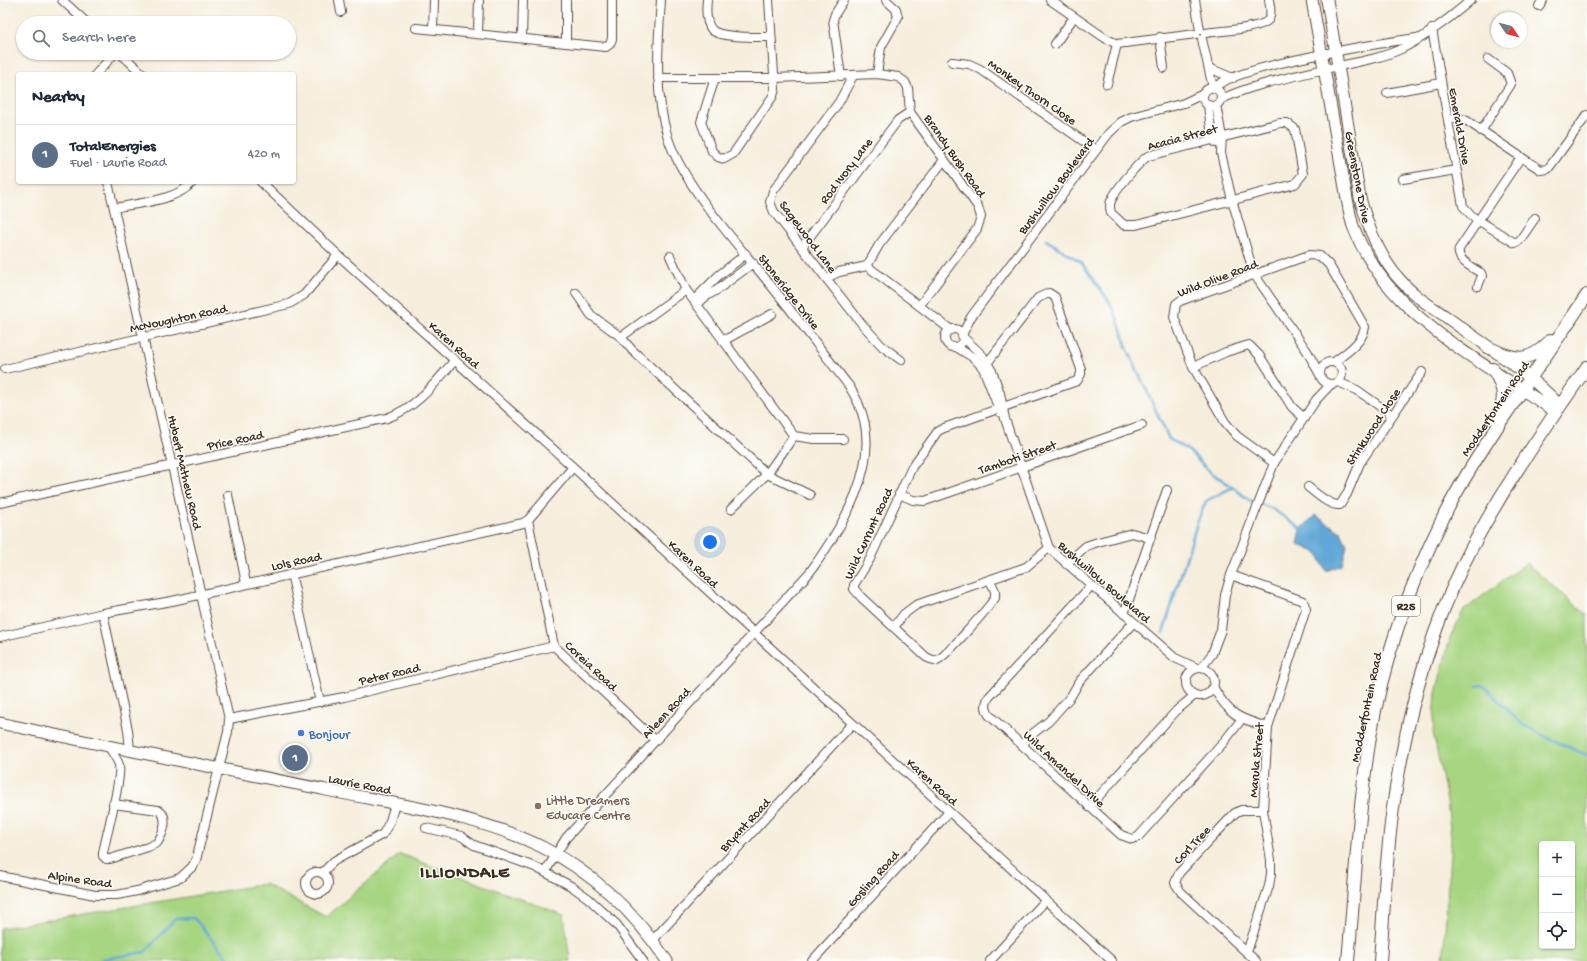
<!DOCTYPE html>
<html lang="en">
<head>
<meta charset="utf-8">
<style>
  :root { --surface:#fff; --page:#f2f2f3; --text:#1f2937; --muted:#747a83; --line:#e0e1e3; --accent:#c8321e }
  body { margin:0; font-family:"Gochi Hand",sans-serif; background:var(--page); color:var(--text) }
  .controls { position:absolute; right:12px; bottom:12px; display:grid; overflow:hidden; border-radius:4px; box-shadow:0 1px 3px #0004 }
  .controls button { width:36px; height:36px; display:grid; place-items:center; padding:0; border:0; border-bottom:1px solid var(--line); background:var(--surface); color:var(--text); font:20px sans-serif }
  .compass { position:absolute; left:1491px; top:12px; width:36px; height:36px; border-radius:50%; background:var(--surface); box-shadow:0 1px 3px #0004; rotate:125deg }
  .you { position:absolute; left:710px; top:542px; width:14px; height:14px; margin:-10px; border:3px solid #fff; border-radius:50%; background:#1a73e8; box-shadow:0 0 0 6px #1a73e833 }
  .badge { display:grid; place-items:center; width:26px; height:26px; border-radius:50%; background:var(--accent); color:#fff; font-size:13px; font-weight:700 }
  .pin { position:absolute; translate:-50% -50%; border:2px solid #fff; box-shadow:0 1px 4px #0006 }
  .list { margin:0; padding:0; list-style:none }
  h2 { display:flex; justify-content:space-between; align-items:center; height:52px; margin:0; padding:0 16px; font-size:17px }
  h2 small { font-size:13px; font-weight:400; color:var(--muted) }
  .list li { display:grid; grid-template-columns:26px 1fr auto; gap:12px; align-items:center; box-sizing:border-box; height:60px; padding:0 16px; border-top:1px solid var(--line) }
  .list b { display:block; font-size:15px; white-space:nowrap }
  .list p { margin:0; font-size:13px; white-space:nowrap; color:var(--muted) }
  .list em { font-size:13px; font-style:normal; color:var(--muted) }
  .icon { flex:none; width:22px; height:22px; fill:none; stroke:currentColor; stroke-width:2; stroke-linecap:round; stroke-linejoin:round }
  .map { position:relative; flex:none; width:1587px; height:961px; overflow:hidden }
  .search { position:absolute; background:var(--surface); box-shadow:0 1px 3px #0004; left:16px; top:16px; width:280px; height:44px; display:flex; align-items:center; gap:10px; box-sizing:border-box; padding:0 14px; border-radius:22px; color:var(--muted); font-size:15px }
  .panel { position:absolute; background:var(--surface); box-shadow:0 1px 3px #0004; left:16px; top:72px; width:280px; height:112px; border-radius:4px }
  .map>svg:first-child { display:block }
  .green { fill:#a7d582; stroke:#718050; fill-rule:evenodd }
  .water { fill:#62a7d7; stroke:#4e687a }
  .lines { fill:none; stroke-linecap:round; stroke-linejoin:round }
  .stream { stroke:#62a7d7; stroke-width:2.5 }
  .street-casing { stroke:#57473b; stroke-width:10 }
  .secondary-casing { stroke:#57473b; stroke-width:13 }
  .primary-casing { stroke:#57473b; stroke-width:14 }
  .street { stroke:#fff; stroke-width:8 }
  .secondary { stroke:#fff; stroke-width:11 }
  .primary { stroke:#fff; stroke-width:12 }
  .shop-dot { fill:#3f7fe0; stroke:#fdfcf7; stroke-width:1.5 }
  .education-dot { fill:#8d6e63; stroke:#fdfcf7; stroke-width:1.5 }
  .labels { text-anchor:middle; stroke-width:3; stroke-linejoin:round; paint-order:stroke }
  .shield { fill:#fdfcf7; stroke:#75695f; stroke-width:1 }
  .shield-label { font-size:12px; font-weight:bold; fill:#3b2a1e }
  .street-label { font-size:13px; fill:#3b2a1e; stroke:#fdfcf7 }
  .shop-label { font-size:13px; fill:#366cbe; stroke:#fdfcf7; text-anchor:start }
  .education-label { font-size:13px; fill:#785e54; stroke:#fdfcf7; text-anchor:start }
  .district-label { font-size:17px; font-weight:bold; letter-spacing:1px; fill:#3b2a1e; stroke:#fdfcf7 }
</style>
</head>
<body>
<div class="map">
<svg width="1587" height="961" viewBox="0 0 1587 961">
  <rect width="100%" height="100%" fill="#fdfcf7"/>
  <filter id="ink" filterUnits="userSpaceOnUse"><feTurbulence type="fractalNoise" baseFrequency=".025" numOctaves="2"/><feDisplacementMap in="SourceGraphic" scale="8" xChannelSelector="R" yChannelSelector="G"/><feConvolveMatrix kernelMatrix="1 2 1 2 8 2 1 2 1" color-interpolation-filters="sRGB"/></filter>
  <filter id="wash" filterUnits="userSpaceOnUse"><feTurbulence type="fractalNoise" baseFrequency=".012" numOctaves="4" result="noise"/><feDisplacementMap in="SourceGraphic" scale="16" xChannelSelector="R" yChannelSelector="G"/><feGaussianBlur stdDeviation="0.9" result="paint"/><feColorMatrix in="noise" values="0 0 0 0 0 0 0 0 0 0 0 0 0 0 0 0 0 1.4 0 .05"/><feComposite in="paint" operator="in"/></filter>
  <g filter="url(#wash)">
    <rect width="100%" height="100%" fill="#f6eedd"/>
    <g class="green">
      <path d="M1526 563 1587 615V961H1443L1451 838 1447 801 1433 732 1436 693 1450 638 1463 611ZM1542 844H1572V946H1542Z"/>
      <polygon points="400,854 564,915 570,961 0,961 0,928 265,884 326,917"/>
    </g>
    <polygon class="water" points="1315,515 1341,532 1347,545 1342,565 1326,571 1317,553 1298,544 1301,529"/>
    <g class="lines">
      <g class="stream">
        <polyline points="1046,240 1081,262 1109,301 1117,318 1127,348 1169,439 1189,451 1210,472 1233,487 1249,500 1271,508 1301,529"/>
        <polyline points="1163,633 1198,520 1206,501 1233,487"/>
        <polyline points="1477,686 1481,685 1485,687 1522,724 1548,738 1587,755"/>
        <polyline points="99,961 103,959 145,952 175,919 194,918 229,960 233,961"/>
      </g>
    </g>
  </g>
  <g filter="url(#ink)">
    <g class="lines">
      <g class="street-casing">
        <g id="street">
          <polyline points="62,0 87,23"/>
          <polyline points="339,0 341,12"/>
          <path d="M707 0C706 9 705 22 712 30 721 38 757 37 770 37"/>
          <polyline points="1050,0 1105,38 1117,44 1196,34"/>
          <polyline points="1195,0 1200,30"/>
          <polyline points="1539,6 1543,0"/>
          <polyline points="416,28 606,47 610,44 612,39 612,0"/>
          <polyline points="433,29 434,0"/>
          <polyline points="1432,29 1463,206 1473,217 1515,243 1520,240 1535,218"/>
          <polyline points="478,33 479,0"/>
          <path d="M1206 33C1218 31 1263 29 1269 19 1272 13 1270 6 1269 0"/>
          <polyline points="1160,37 1164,68"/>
          <polyline points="522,38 523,0"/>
          <polyline points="1202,39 1213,88"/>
          <polyline points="566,43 566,0"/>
          <polyline points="1055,44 1074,17"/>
          <polyline points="120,53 143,74"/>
          <polyline points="952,62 969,64 980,69 1096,150"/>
          <polyline points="1209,68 1233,78"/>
          <polyline points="96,74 115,53"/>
          <polyline points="877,74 881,47 898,17 896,9 886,0"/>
          <polyline points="841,76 833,20 835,14 844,0"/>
          <polyline points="853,76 839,102 773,191 770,202 774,212 862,324 882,346 901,360"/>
          <polyline points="658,78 774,78 877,74 898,77 905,82 908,88 910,112 978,207 981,217 977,229 920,305"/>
          <polyline points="715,78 701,122 712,151 718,157 724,159 733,154 773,96 775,89 769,0"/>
          <polyline points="1107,84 1117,44"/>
          <circle cx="1212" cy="97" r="9"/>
          <path d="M1214 88C1235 66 1381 43 1416 38"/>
          <polyline points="1387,93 1441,83"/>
          <path d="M1220 100C1247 86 1295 76 1325 69 1350 63 1377 60 1401 49 1426 37 1450 18 1471 0"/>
          <polyline points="1208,105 1211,129 1216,143"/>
          <polyline points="1216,105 1222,137 1221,153 1232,200 1254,274 1307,351 1319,373"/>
          <path d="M1448 119 1459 118 1467 121 1521 157 1459 249C1456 260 1473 268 1481 273L1482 276 1478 286"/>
          <path d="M1280 123H1287L1295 129 1303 174 1295 184 1136 225H1124L1111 213C1110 209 1109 205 1111 201 1116 189 1138 163 1148 156Z"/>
          <polyline points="1481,131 1511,84 1507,73 1488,59"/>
          <polyline points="1521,157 1541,170 1548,169 1587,115"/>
          <polyline points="1403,179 1456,170"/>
          <polyline points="261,182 338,255 573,467 1112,961"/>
          <path d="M114 208C138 203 176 201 193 182"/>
          <polyline points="802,247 898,120 910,112"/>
          <polyline points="670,256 686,290 794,436 814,439 843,439"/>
          <polyline points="867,266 879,245 944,160"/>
          <polyline points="826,278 839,272 867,266 951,330"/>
          <polyline points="576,293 591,315 621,337 632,350 767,474 810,495"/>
          <polyline points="697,297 718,276 746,254"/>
          <polyline points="697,305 705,297 717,290 753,263"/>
          <circle cx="954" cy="338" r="9"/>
          <polyline points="962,335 971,317 1109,133 1121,122 1131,117 1184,103 1203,94"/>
          <polyline points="621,337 686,290"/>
          <polyline points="963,337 983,356 992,371 1000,393 1005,419 1049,548 1175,658 1197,668"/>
          <polyline points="723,341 772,314"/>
          <polyline points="956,347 974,358 983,368 1000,412"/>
          <circle cx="1331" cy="373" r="11"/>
          <path d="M983 367 988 362 1038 298 1049 293 1055 297 1081 369V374L1077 381 944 428 938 431 912 467 870 559 854 585V589L862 598 926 657C930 659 933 661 937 660 946 657 988 608 995 598V591L990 580"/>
          <polyline points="1193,367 1226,352 1249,345 1259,355 1292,407 1304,418"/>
          <polyline points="5,369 289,304 304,295 338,255"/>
          <polyline points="1338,382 1357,390 1392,415"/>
          <path d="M1274 463 1237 436 1225 422 1193 367 1174 317 1176 304 1180 301 1309 255 1320 256 1329 265 1365 327C1363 342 1346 353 1334 362"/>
          <path d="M1308 487C1316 493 1329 506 1340 505L1347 494 1360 463 1422 372"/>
          <polyline points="899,494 913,500 925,501 1142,425"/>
          <polyline points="228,495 246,583"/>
          <path d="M0 503 387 418C418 407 434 384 455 360"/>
          <polyline points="731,509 767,474 794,436"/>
          <polyline points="528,520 554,646 655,740"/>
          <polyline points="1066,564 1086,546 1098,542 1132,533 1150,538"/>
          <polyline points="291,573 320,702"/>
          <polyline points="1231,575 1303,601 1306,609 1268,727 1263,810 1271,860 1271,874 1269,886 1247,952"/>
          <path d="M1091 586 989 697C985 704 985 708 989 715L1121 835 1132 839 1138 837 1223 743 1241 720"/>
          <polyline points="103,613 128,730 130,750"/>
          <polyline points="1124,614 1167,490"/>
          <polyline points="894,627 904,614 916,605 1026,567 1049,548"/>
          <polyline points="0,637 103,613 172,601 523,523 528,520 573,467"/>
          <circle cx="1200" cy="682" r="14"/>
          <polyline points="1201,668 1212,654 1216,643 1221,630 1225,595 1231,575 1274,463 1316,400 1331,384"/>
          <path d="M1213 687C1229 715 1239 719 1268 727"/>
          <polyline points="229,719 344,697 554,646"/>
          <polyline points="1022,745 1031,735 1049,721 1071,696 1079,682 1133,623"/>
          <path d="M108 746C112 752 117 758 119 765 122 778 106 837 103 853V856L106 859H110L148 847 157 843C163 834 170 816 158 810L113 804"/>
          <polyline points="1089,807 1177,710 1195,695"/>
          <polyline points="426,828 461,836 474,845 535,867 571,886 588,898 617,925 643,961"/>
          <path d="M545 872 566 838 810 572C842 527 884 463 859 405 857 399 853 393 849 386 821 350 793 312 764 277 733 239 683 184 668 138 654 94 658 45 661 0"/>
          <circle cx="317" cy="883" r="11"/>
          <polyline points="322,873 334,861 383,834 390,821 395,804"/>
          <polyline points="0,876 95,895 117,895 137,891 180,878 192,867 196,860 228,732 229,719 108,182"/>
          <polyline points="653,940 852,724"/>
          <polyline points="812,961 949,812"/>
          <polyline points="990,961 1046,900"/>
          <polyline points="1256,961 1181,892 1175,883 1179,873 1235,813 1241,810 1263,810"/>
        </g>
      </g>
      <g class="secondary-casing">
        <g id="secondary">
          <path d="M1312 0 1347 199C1349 208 1350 217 1353 226 1387 317 1481 360 1556 412"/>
          <path d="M1327 0 1360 198C1368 228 1379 257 1400 280 1413 295 1429 305 1445 316 1484 345 1527 370 1560 406"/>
          <path d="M0 723C108 747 218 768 326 790 398 805 475 814 542 847 594 873 635 913 667 961"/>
        </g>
      </g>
      <g class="primary-casing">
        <g id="primary">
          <path d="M1487 347C1516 360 1527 365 1551 340"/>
          <path d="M1493 369C1504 387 1507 400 1496 418"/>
          <path d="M1348 961C1355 886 1358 811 1370 737 1383 660 1410 584 1445 514 1461 482 1481 451 1501 421 1530 379 1559 337 1587 295"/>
          <path d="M1380 961C1384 908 1386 853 1394 801 1406 720 1428 637 1464 563 1498 494 1543 431 1587 367"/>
        </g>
      </g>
      <use href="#street" class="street"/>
      <use href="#secondary" class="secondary"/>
      <use href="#primary" class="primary"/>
    </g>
  </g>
  <circle class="shop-dot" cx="301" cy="733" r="4"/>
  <circle class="education-dot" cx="538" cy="806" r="4"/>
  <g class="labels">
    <rect class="shield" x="1392" y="596" width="28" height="20" rx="3"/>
    <g class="shield-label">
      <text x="1406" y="610">R25</text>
    </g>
    <g class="street-label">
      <text transform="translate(1033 91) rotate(35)" y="5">Monkey Thorn Close</text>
      <text transform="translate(1461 126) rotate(80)" y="5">Emerald Drive</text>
      <text transform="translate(1182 136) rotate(-15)" y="5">Acacia Street</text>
      <text transform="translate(956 155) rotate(55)" y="5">Brandy Bush Road</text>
      <text transform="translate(845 170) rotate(-53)" y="5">Rod Ivory Lane</text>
      <text transform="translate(1359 177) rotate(79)" y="5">Greenstone Drive</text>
      <text transform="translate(1055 185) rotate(-53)" y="5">Bushwillow Boulevard</text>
      <text transform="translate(809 236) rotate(53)" y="5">Sagewood Lane</text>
      <text transform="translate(1217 277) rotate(-21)" y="5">Wild Olive Road</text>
      <text transform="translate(790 291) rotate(52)" y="5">Stoneridge Drive</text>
      <text transform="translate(178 317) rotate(-12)" y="5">McNoughton Road</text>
      <text transform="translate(455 344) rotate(42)" y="5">Karen Road</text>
      <text transform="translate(1494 408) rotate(-56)" y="5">Modderfontein Road</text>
      <text transform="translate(1372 426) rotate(-57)" y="5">Stinkwood Close</text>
      <text transform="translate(235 439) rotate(-12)" y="5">Price Road</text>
      <text transform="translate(1017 456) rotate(-19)" y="5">Tamboti Street</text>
      <text transform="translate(186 472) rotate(77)" y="5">Hubert Mathew Road</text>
      <text transform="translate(867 533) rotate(-65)" y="5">Wild Currunt Road</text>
      <text transform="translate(296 560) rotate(-12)" y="5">Lols Road</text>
      <text transform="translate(694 563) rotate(43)" y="5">Karen Road</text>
      <text transform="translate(1105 581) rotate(41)" y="5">Bushwillow Boulevard</text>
      <text transform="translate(592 665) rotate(43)" y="5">Coreia Road</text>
      <text transform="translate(389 673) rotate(-13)" y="5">Peter Road</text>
      <text transform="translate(1365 707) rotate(-78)" y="5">Modderfontein Road</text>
      <text transform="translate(665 712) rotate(-47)" y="5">Aileen Road</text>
      <text transform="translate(1255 760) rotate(-85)" y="5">Marula Street</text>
      <text transform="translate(1065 768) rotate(43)" y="5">Wild Amandel Drive</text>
      <text transform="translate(933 781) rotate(42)" y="5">Karen Road</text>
      <text transform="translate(360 783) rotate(11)" y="5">Laurie Road</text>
      <text transform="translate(744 824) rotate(-47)" y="5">Bryant Road</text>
      <text transform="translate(1191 844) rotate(-47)" y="5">Corl Tree</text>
      <text transform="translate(80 878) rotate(8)" y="5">Alpine Road</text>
      <text transform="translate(872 878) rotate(-48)" y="5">Gosling Road</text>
    </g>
    <g class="shop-label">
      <text x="309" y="738">Bonjour</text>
    </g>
    <g class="education-label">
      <text x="546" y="804">Little Dreamers<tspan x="546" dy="15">Educare Centre</tspan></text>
    </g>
    <g class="district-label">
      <text x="465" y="877">ILLIONDALE</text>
    </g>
  </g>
</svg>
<div class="controls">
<button>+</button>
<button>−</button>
<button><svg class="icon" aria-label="locate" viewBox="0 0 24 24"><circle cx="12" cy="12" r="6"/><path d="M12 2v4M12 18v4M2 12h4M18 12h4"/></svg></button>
</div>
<svg class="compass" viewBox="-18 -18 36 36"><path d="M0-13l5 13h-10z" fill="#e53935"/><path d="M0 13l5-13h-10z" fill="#747a83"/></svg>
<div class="you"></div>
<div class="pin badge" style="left:295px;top:758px;background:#5c6f8a">1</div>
<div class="search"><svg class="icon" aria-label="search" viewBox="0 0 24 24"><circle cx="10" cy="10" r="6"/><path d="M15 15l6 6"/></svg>Search here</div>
<section class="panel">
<h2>Nearby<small></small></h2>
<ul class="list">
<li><span class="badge" style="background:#5c6f8a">1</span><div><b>TotalEnergies</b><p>Fuel · Laurie Road</p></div><em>420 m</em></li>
</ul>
</section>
</div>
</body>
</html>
